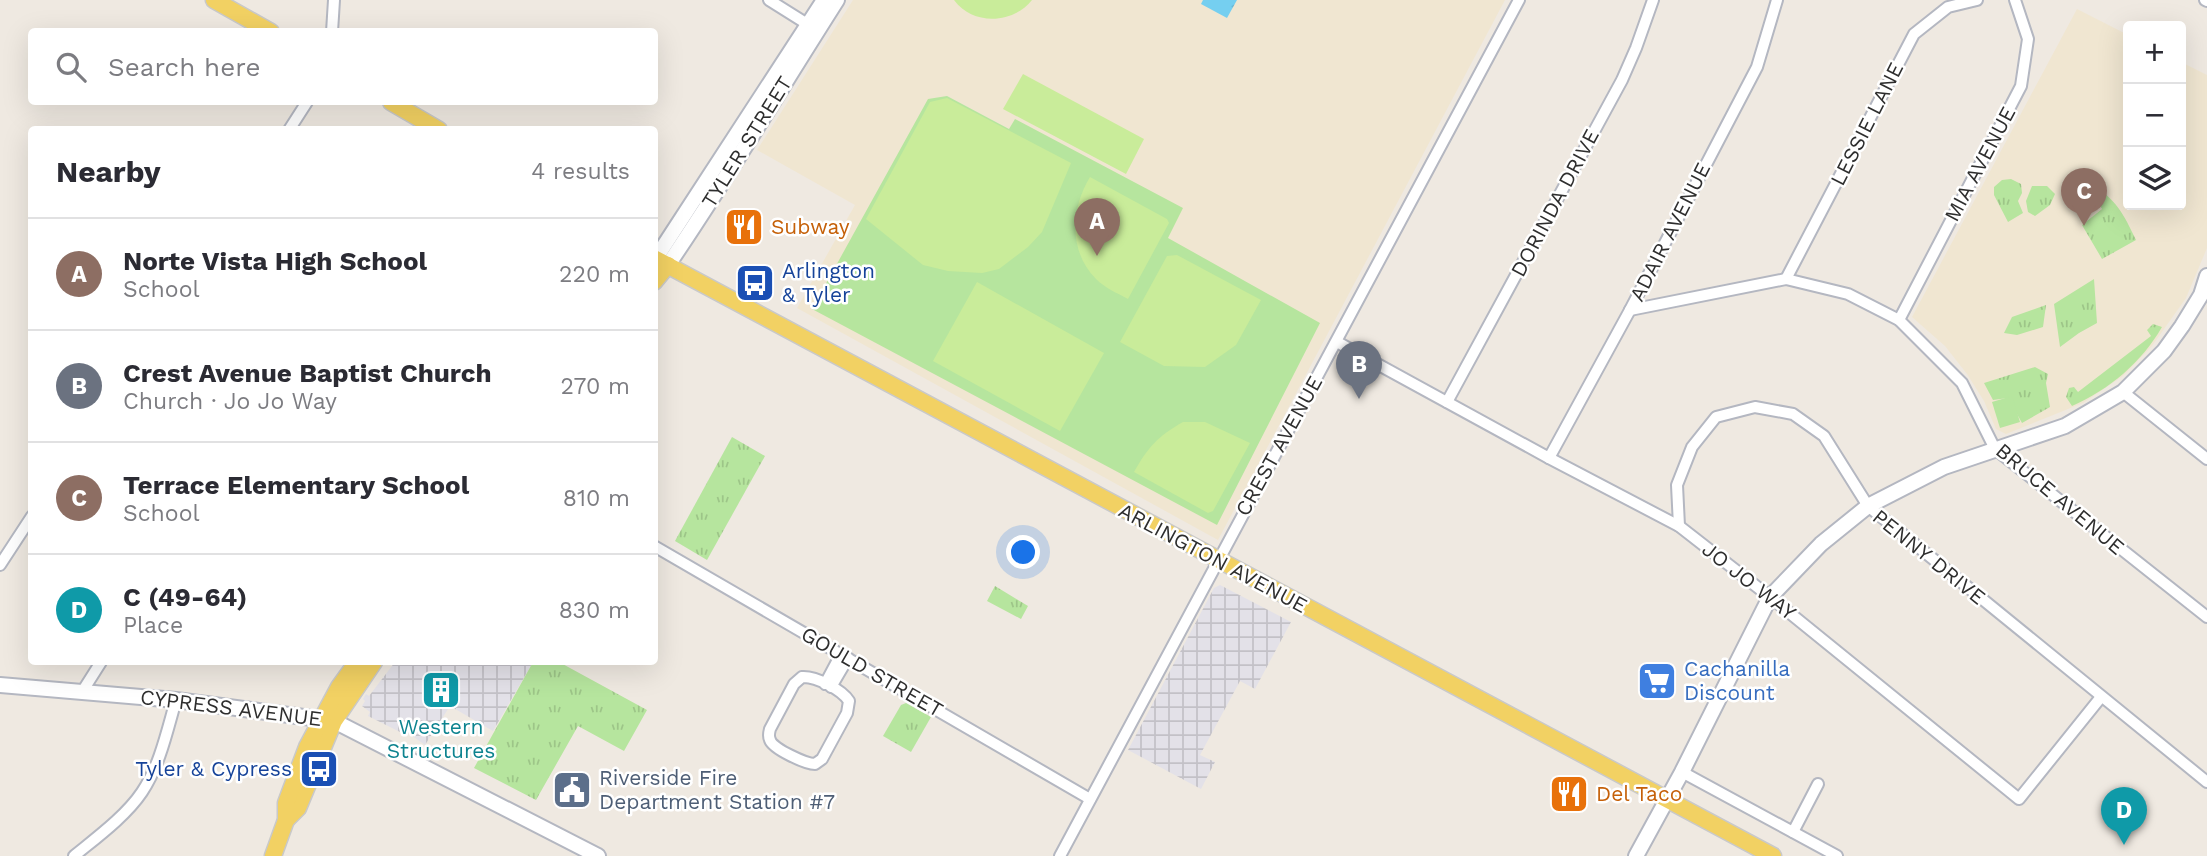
<!DOCTYPE html>
<html lang="en">
<head>
<meta charset="utf-8">
<style>
  :root { --surface:#fff; --page:#f2f2f3; --text:#2b2b33; --muted:#7c7c81; --line:#e1e1e2; --accent:#4264fb }
  body { margin:0; font-family:"Work Sans",sans-serif; background:var(--page); color:var(--text) }
  .controls { position:absolute; right:21px; top:21px; display:grid; overflow:hidden; border-radius:7px; box-shadow:0 7px 28px #0002 }
  .controls button { width:63px; height:63px; display:grid; place-items:center; padding:0; border:0; border-bottom:2px solid var(--line); background:var(--surface); color:var(--text); font:35px sans-serif }
  .you { position:absolute; left:1024px; top:553px; width:24px; height:24px; margin:-18px; border:5px solid #fff; border-radius:50%; background:#1a73e8; box-shadow:0 0 0 10px #1a73e833 }
  .badge { display:grid; place-items:center; width:46px; height:46px; border-radius:50%; background:var(--accent); color:#fff; font-size:23px; font-weight:700 }
  .pin { position:absolute; translate:-50% -58px; filter:drop-shadow(0 2px 4px #0008) }
  .pin::after { content:''; position:absolute; top:37px; width:24px; height:21px; background:inherit; clip-path:polygon(0 0,100% 0,50% 100%) }
  .list { margin:0; padding:0; list-style:none }
  h2 { display:flex; justify-content:space-between; align-items:center; height:91px; margin:0; padding:0 28px; font-size:30px }
  h2 small { font-size:23px; font-weight:400; color:var(--muted) }
  .list li { display:grid; grid-template-columns:46px 1fr auto; gap:21px; align-items:center; box-sizing:border-box; height:112px; padding:0 28px; border-top:2px solid var(--line) }
  .list b { display:block; font-size:26px; white-space:nowrap }
  .list p { margin:0; font-size:23px; white-space:nowrap; color:var(--muted) }
  .list em { font-size:23px; font-style:normal; color:var(--muted) }
  .icon { flex:none; width:38px; height:38px; fill:none; stroke:currentColor; stroke-width:2; stroke-linecap:round; stroke-linejoin:round }
  .map { position:relative; flex:none; width:2207px; height:856px; overflow:hidden }
  .search { position:absolute; background:var(--surface); box-shadow:0 7px 28px #0002; left:28px; top:28px; width:630px; height:77px; display:flex; align-items:center; gap:18px; box-sizing:border-box; padding:0 24px; border-radius:7px; color:var(--muted); font-size:26px }
  .panel { position:absolute; background:var(--surface); box-shadow:0 7px 28px #0002; left:28px; top:126px; width:630px; height:539px; border-radius:7px }
  .map>svg:first-child { display:block }
  .industrial { fill:url(#industrial-grid) }
  .education { fill:#f0e6d1 }
  .grass { fill:url(#grass-tufts) }
  .park { fill:#b6e59e }
  .pitch { fill:#c9ec9a }
  .water { fill:url(#water-ripples) }
  .lines { fill:none; stroke-linecap:round; stroke-linejoin:round }
  .street-casing { stroke:#b4b7c1; stroke-width:14 }
  .secondary-casing { stroke:#b4b7c1; stroke-width:18 }
  .primary-casing { stroke:#c9c9c9; stroke-width:19 }
  .street { stroke:#fff; stroke-width:10 }
  .secondary { stroke:#fff; stroke-width:14 }
  .primary { stroke:#f2d163; stroke-width:16 }
  .labels { text-anchor:middle; stroke-width:5; stroke-linejoin:round; paint-order:stroke }
  .street-label { font-size:21px; fill:#2e2e2e; stroke:#fff }
  .food-label { font-size:21px; fill:#c56008; stroke:#fff; text-anchor:start }
  .transit-label { font-size:21px; fill:#164399; stroke:#fff; text-anchor:start }
  .shop-label { font-size:21px; fill:#366cbe; stroke:#fff; text-anchor:start }
  .culture-label { font-size:21px; fill:#0d838f; stroke:#fff }
  .service-label { font-size:21px; fill:#4e5e75; stroke:#fff; text-anchor:start }
</style>
</head>
<body>
<div class="map">
<svg width="2207" height="856" viewBox="0 0 2207 856">
  <defs>
    <pattern id="industrial-grid" width="8" height="8" patternUnits="userSpaceOnUse" patternTransform="scale(1.75)"><rect width="8" height="8" fill="#e3e1e8"/><path d="M0 4h8M4 0v8" fill="none" stroke="#c3c1c7"/></pattern>
    <pattern id="grass-tufts" width="24" height="20" patternUnits="userSpaceOnUse" patternTransform="scale(1.75)"><rect width="24" height="20" fill="#b6e59e"/><path d="M3 7l-1-3M5 7V3M7 7l1-3M15 17l-1-3M17 17v-4M19 17l1-3" fill="none" stroke="#9dc588"/></pattern>
    <pattern id="water-ripples" width="26" height="14" patternUnits="userSpaceOnUse" patternTransform="scale(1.75)"><rect width="26" height="14" fill="#75cff0"/><path d="M2 4q2-2 4 0t4 0M15 11q2-2 4 0t4 0" fill="none" stroke="#66b2ce"/></pattern>
  </defs>
  <rect width="100%" height="100%" fill="#efe9e1"/>
  <g class="industrial">
    <polygon points="1220,585 1291,622 1255,689 1240,681 1200,755 1215,762 1201,789 1128,750 1214,588"/>
    <polygon points="395,662 533,662 493,731 450,706 425,745 411,735 406,732 404,734 368,716 370,712 362,706 365,701 363,699 366,694 369,696"/>
  </g>
  <g class="education">
    <polygon points="853,0 1505,0 1218,540 797,308 855,205 757,150"/>
    <polygon points="2077,9 2128,35 2128,205 2181,205 2181,62 2207,75 2207,248 2186,298 2152,346 2123,376 2083,403 2006,434 1996,429 1984,401 1967,374 1945,346 1912,317"/>
  </g>
  <g class="grass">
    <polygon points="2011,179 2021,184 2022,193 2018,201 2023,213 2008,222 1994,195 1994,187 2002,180"/>
    <path d="M2091 184C2117 200 2123 213 2136 240L2102 259 2082 225 2102 209 2089 187Z"/>
    <polygon points="2032,186 2047,186 2055,194 2050,205 2035,216 2028,212 2026,201"/>
    <polygon points="2094,279 2097,323 2079,333 2060,347 2054,304"/>
    <polygon points="2046,305 2043,327 2017,335 2004,333 2012,317"/>
    <path d="M2153 324 2162 327C2141 363 2110 389 2072 406L2066 397 2069 388 2074 387 2078 392 2151 336 2147 330Z"/>
    <polygon points="2035,367 2048,374 2046,383 2050,407 2022,423 2008,398 1993,400 1984,383"/>
    <polygon points="732,437 765,456 707,560 675,541"/>
    <polygon points="995,586 1028,606 1021,619 987,601"/>
    <polygon points="533,662 559,662 647,710 624,751 578,726 536,800 474,768"/>
    <polygon points="906,703 931,717 911,752 883,736 901,705"/>
  </g>
  <g class="park">
    <polygon points="947,96 1009,129 1015,119 1183,208 1168,238 1320,323 1217,525 812,309 928,99"/>
    <polygon points="2012,396 2020,422 2000,428 1992,402"/>
  </g>
  <g class="pitch">
    <path d="M954 0H1032C1013 24 973 26 954 0Z"/>
    <polygon points="1023,74 1144,139 1126,174 1003,109"/>
    <polygon points="947,98 1071,163 1042,232 1028,247 999,269 982,273 948,271 923,265 866,219 930,102"/>
    <path d="M1090 177 1167 219 1169 223 1128 299C1117 293 1105 288 1096 279 1068 251 1071 208 1090 177Z"/>
    <polygon points="1177,255 1261,300 1236,345 1205,367 1164,366 1120,342 1167,256"/>
    <polygon points="977,282 1104,353 1060,431 933,361"/>
    <path d="M1183 422H1205L1250 443 1213 511 1208 513 1134 472C1148 447 1158 436 1183 422Z"/>
  </g>
  <polygon class="water" points="1203,0 1237,0 1227,18 1201,4"/>
  <g class="lines">
    <g class="street-casing">
      <g id="street">
        <polyline points="769,0 812,27"/>
        <polyline points="2205,0 2207,1"/>
        <polyline points="332,32 334,0"/>
        <polyline points="289,130 307,102"/>
        <polyline points="1786,279 1914,34 1948,7 1977,0"/>
        <polyline points="1630,310 1786,279 1848,294 1899,320 1962,383 1995,449 2207,617"/>
        <polyline points="1899,320 2021,86 2028,39 2015,0"/>
        <polyline points="1337,342 1549,458 1679,526 1770,597 2019,799 2101,697"/>
        <polyline points="2123,392 2207,459"/>
        <polyline points="1447,402 1622,80 1636,48 1653,0"/>
        <polyline points="1549,458 1630,310 1757,67 1777,0"/>
        <polyline points="1679,526 1677,485 1692,447 1716,417 1755,407 1793,414 1824,436 1868,506 2207,782"/>
        <polyline points="654,546 1090,799"/>
        <polyline points="0,565 32,516"/>
        <path d="M802 677C816 676 842 690 849 701L847 713 822 759 815 764C806 764 773 749 770 740 768 736 769 733 770 729L794 684Z"/>
        <polyline points="825,684 841,654"/>
        <polyline points="831,687 848,658"/>
        <polyline points="82,692 101,662"/>
        <polyline points="1682,772 1837,856"/>
        <polyline points="1793,832 1818,784"/>
        <path d="M74 856C96 838 126 816 142 792 160 765 167 731 176 700"/>
        <polyline points="1060,856 1519,0"/>
      </g>
    </g>
    <g class="secondary-casing">
      <g id="secondary">
        <polyline points="656,258 824,0"/>
        <path d="M668 265C727 178 781 88 837 0"/>
        <polyline points="0,685 176,700 334,721 598,856"/>
        <polyline points="1636,856 1682,772 1770,597 1821,544 1868,506 1944,467 2065,426 2123,392 2164,351 2182,326 2201,295 2207,276"/>
      </g>
    </g>
    <g class="primary-casing">
      <g id="primary">
        <polyline points="214,0 271,32"/>
        <polyline points="391,102 439,130"/>
        <polyline points="654,258 1773,856"/>
        <polyline points="654,282 668,265"/>
        <polyline points="286,820 298,808 334,721 374,662"/>
        <polyline points="273,856 286,820 286,803 307,747 339,687 357,662"/>
      </g>
    </g>
    <use href="#street" class="street"/>
    <use href="#secondary" class="secondary"/>
    <use href="#primary" class="primary"/>
  </g>
  <defs>
    <g id="restaurant-square" transform="scale(2.0125)"><rect x="-9" y="-9" width="18" height="18" rx="4" fill="#e8710a" stroke="#fff"/><path d="M-5-6h1v4h1v-4h1v4h1v-4h1v5L-1.5 .5V6h-2V.5L-5-1ZM5-6V6H3V1.5H1.5Q1.5-4 5-6Z" fill="#fff"/></g>
    <g id="bus-square" transform="scale(2.0125)"><rect x="-9" y="-9" width="18" height="18" rx="4" fill="#1a4fb4" stroke="#fff"/><path d="M-5-6H5V4H4V6H2V4H-2V6H-4V4H-5ZM-3.5-4V0h7V-4ZM-3.5 1.2v1.5H-2V1.2ZM2 1.2v1.5H3.5V1.2Z" fill="#fff"/></g>
    <g id="supermarket-square" transform="scale(2.0125)"><rect x="-9" y="-9" width="18" height="18" rx="4" fill="#3f7fe0" stroke="#fff"/><path d="M-6-5.5h2.5l.6 2H6L4.5 2H-2.5L-4.4-4H-6ZM-1.5 3.2a1.3 1.3 0 1 0 .1 0ZM3 3.2a1.3 1.3 0 1 0 .1 0Z" fill="#fff"/></g>
    <g id="building-square" transform="scale(2.0125)"><rect x="-9" y="-9" width="18" height="18" rx="4" fill="#0f9aa8" stroke="#fff"/><path d="M-4-6H4V6H1V3H-1V6H-4ZM-2.5-4.3h1.7v1.8h-1.7ZM.8-4.3h1.7v1.8H.8ZM-2.5-1h1.7V.8h-1.7ZM.8-1h1.7V.8H.8Z" fill="#fff"/></g>
    <g id="civic-square" transform="scale(2.0125)"><rect x="-9" y="-9" width="18" height="18" rx="4" fill="#5c6f8a" stroke="#fff"/><path d="M-.6-6.5H3V-4.5H.6V-3L4-1V1h2V6H-6V1h2V-1L-.6-3ZM-1.2 2.5V6h2.4V2.5Z" fill="#fff"/></g>
  </defs>
  <g fill-rule="evenodd">
    <use href="#restaurant-square" x="744" y="227"/>
    <use href="#bus-square" x="755" y="283"/>
    <use href="#supermarket-square" x="1657" y="681"/>
    <use href="#building-square" x="441" y="690"/>
    <use href="#bus-square" x="319" y="769"/>
    <use href="#civic-square" x="572" y="790"/>
    <use href="#restaurant-square" x="1569" y="794"/>
  </g>
  <g class="labels">
    <g class="street-label">
      <text transform="translate(1867 124) rotate(-63)" y="7">LESSIE LANE</text>
      <text transform="translate(747 142) rotate(-58)" y="7">TYLER STREET</text>
      <text transform="translate(1980 164) rotate(-62)" y="7">MIA AVENUE</text>
      <text transform="translate(1555 203) rotate(-62)" y="7">DORINDA DRIVE</text>
      <text transform="translate(1670 232) rotate(-63)" y="7">ADAIR AVENUE</text>
      <text transform="translate(1279 446) rotate(-61)" y="7">CREST AVENUE</text>
      <text transform="translate(2060 499) rotate(40)" y="7">BRUCE AVENUE</text>
      <text transform="translate(1929 557) rotate(39)" y="7">PENNY DRIVE</text>
      <text transform="translate(1213 558) rotate(28)" y="7">ARLINGTON AVENUE</text>
      <text transform="translate(1749 581) rotate(38)" y="7">JO JO WAY</text>
      <text transform="translate(872 672) rotate(30)" y="7">GOULD STREET</text>
      <text transform="translate(231 708) rotate(7)" y="7">CYPRESS AVENUE</text>
    </g>
    <g class="food-label">
      <text x="771" y="234">Subway</text>
      <text x="1596" y="801">Del Taco</text>
    </g>
    <g class="transit-label">
      <text x="782" y="278">Arlington<tspan x="782" dy="24">&amp; Tyler</tspan></text>
      <text x="292" y="776" text-anchor="end">Tyler &amp; Cypress</text>
    </g>
    <g class="shop-label">
      <text x="1684" y="676">Cachanilla<tspan x="1684" dy="24">Discount</tspan></text>
    </g>
    <g class="culture-label">
      <text x="441" y="734">Western<tspan x="441" dy="24">Structures</tspan></text>
    </g>
    <g class="service-label">
      <text x="599" y="785">Riverside Fire<tspan x="599" dy="24">Department Station #7</tspan></text>
    </g>
  </g>
</svg>
<div class="controls">
<button>+</button>
<button>−</button>
<button><svg class="icon" aria-label="layers" viewBox="0 0 24 24"><path d="M12 4l9 5-9 5-9-5zM3 14l9 5 9-5"/></svg></button>
</div>
<div class="you"></div>
<div class="pin badge" style="left:1097px;top:256px;background:#8d6e63">A</div>
<div class="pin badge" style="left:1359px;top:399px;background:#6b7280">B</div>
<div class="pin badge" style="left:2084px;top:226px;background:#8d6e63">C</div>
<div class="pin badge" style="left:2124px;top:845px;background:#0f9aa8">D</div>
<div class="search"><svg class="icon" aria-label="search" viewBox="0 0 24 24"><circle cx="10" cy="10" r="6"/><path d="M15 15l6 6"/></svg>Search here</div>
<section class="panel">
<h2>Nearby<small>4 results</small></h2>
<ul class="list">
<li><span class="badge" style="background:#8d6e63">A</span><div><b>Norte Vista High School</b><p>School</p></div><em>220 m</em></li>
<li><span class="badge" style="background:#6b7280">B</span><div><b>Crest Avenue Baptist Church</b><p>Church · Jo Jo Way</p></div><em>270 m</em></li>
<li><span class="badge" style="background:#8d6e63">C</span><div><b>Terrace Elementary School</b><p>School</p></div><em>810 m</em></li>
<li><span class="badge" style="background:#0f9aa8">D</span><div><b>C (49-64)</b><p>Place</p></div><em>830 m</em></li>
</ul>
</section>
</div>
</body>
</html>
